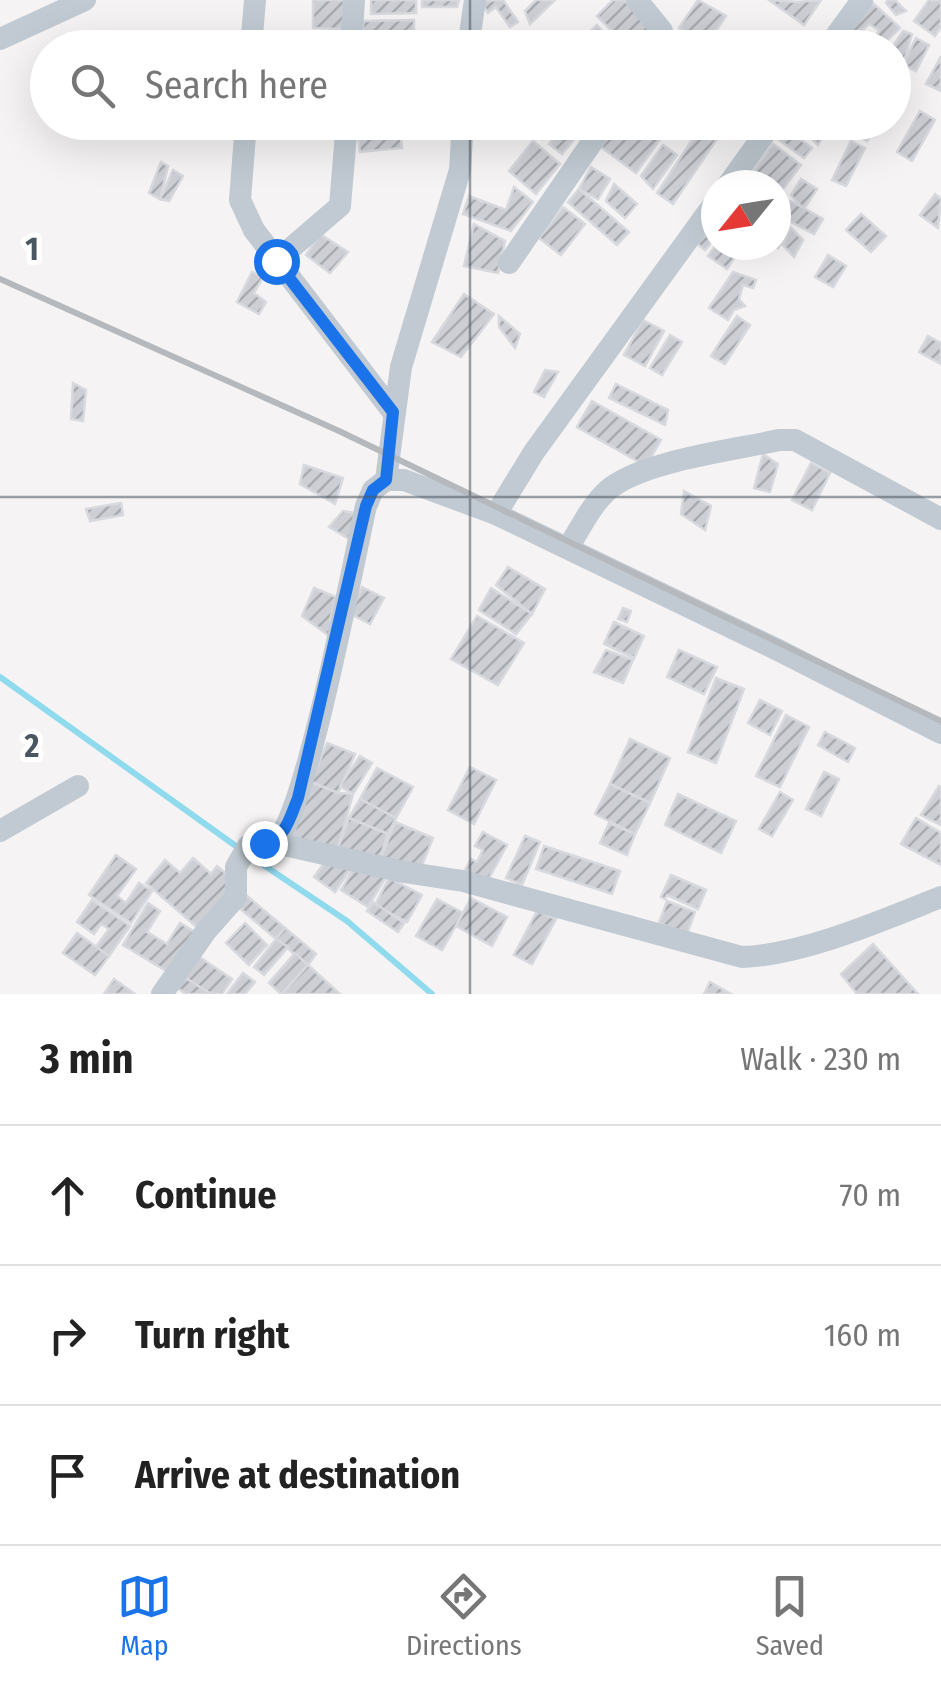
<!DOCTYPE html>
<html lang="en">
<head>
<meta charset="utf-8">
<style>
  :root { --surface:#fff; --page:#f2f2f2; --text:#222; --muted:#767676; --line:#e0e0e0; --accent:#1a73e8 }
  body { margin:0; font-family:"Fira Sans Condensed",sans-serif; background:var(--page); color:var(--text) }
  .compass { position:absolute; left:701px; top:170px; width:90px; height:90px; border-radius:50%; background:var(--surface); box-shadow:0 10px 40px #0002; rotate:240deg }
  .stop { position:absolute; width:30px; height:30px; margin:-22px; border:8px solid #1a73e8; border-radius:50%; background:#fff }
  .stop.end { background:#1a73e8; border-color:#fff; box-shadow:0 2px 10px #0008 }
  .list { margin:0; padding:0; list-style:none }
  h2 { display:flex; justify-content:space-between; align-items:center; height:130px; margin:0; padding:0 40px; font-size:42px }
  h2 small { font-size:32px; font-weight:400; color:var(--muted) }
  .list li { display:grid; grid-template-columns:65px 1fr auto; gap:30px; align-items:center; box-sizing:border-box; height:140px; padding:0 40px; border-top:2px solid var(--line) }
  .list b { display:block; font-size:38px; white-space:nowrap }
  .list em { font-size:32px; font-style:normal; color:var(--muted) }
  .icon { flex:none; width:55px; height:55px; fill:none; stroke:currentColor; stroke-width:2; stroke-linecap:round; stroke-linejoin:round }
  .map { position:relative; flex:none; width:941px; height:994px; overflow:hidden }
  .search { position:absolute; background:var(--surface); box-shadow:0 10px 40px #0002; left:30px; right:30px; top:30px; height:110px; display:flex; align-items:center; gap:25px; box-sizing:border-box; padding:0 35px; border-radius:55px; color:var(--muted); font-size:38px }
  .sheet { height:550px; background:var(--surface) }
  nav { display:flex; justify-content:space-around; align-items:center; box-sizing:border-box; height:140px; border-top:2px solid var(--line); background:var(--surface); font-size:28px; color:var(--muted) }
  nav a { display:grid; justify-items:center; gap:5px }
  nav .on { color:var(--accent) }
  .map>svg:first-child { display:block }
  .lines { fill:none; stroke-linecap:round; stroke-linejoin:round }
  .stream { stroke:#90daee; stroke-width:6 }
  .building { fill:url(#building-hatch); stroke:#d7d9de; stroke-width:2.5 }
  .street { stroke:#c1cad2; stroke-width:22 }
  .rail { stroke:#b5b8bd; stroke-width:6 }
  .route { stroke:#1a73e8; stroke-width:12 }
  .grid { fill:none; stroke:#4a5661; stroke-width:2.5; stroke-opacity:0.55 }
  .grid-label { font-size:32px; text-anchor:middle; font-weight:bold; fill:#4a5661; stroke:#fff; stroke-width:10; stroke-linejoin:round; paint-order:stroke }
</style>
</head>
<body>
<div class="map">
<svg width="941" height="994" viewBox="0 0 941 994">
  <defs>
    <pattern id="building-hatch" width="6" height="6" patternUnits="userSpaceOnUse" patternTransform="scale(2.5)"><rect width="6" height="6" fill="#cdcfd5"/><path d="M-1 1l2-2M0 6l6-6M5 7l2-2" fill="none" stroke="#a8abb0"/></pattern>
  </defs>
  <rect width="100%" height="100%" fill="#f5f3f3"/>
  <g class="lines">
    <g class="stream">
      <polyline points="0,677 240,849"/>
      <polyline points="250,856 347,921 432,994"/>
    </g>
  </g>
  <g class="building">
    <polygon points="313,0 344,0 343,29 313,28"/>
    <polygon points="371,0 416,0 416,13 371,14"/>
    <polygon points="422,0 459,0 457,7 422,7"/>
    <polygon points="503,0 518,22 510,27 496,7 488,13 480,1"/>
    <polygon points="536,0 555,0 530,24 525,11"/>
    <polygon points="613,0 624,0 653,29 635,48 629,48 597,16"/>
    <polygon points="698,0 726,16 705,47 679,28"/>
    <polygon points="769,0 798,2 821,0 804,25"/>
    <polygon points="888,0 895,0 906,11 896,15 886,3"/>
    <polygon points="929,0 941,0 941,27 935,36 914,21"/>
    <polygon points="873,3 900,28 879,48 873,42 879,30 869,24 849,45 841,37"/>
    <polygon points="414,20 414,48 363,48 363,21"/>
    <polygon points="597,25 618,48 593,48 584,37"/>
    <polygon points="903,31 912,34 903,65 894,58 892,48"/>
    <polygon points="320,33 347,35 346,48 323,48"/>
    <polygon points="916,38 929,45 916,71 903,65"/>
    <polygon points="941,56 941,91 926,84"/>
    <polygon points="894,68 908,77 894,101"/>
    <polygon points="920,111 935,120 912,161 897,152"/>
    <polygon points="356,122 399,122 402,148 360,152"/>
    <polygon points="565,122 588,122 562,154 549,144"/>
    <polygon points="619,122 640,122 661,138 636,173 601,147"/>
    <polygon points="704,122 711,122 723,130 673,204 657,193"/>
    <polygon points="795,122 814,122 826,130 818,145"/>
    <polygon points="847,122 871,134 867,141 844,128"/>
    <polygon points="786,129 812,148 804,158 779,140"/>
    <polygon points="533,141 560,164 536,194 509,171"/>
    <polygon points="851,141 865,148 846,186 832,180"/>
    <polygon points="773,144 801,165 780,193 776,185 769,185 752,173"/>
    <polygon points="663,145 677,155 653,189 641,176"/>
    <polygon points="161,162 168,166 160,199 149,193"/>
    <polygon points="591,167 610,179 598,199 579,189"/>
    <polygon points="173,170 183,176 169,201 160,199"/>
    <polygon points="801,179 817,189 804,209 791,195"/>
    <polygon points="614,184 637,204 625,218 606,201"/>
    <polygon points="514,187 533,202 511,231 463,214 469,196 506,210"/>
    <polygon points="579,189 629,232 617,245 568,202"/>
    <polygon points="935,194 941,199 938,228 920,215"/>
    <polygon points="791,201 823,219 814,234 782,217"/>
    <polygon points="563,207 585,224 561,255 539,238"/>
    <polygon points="861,214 886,236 871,252 846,230"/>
    <polygon points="716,220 716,237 705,250 696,243"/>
    <polygon points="474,224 505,241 498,273 464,266"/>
    <polygon points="776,225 788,234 778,248 773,245 776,245"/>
    <polygon points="791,228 803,240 794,257 783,245"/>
    <polygon points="320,234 348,252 330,273 306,255"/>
    <polygon points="716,245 735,257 727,269 708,256"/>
    <polygon points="828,255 846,266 833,287 815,277"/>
    <polygon points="252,272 263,277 254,293 266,302 259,314 237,302"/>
    <polygon points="733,272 756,280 753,288 743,285 739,299 745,306 734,310 728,320 709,308"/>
    <polygon points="464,294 494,314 461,357 432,342"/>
    <polygon points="499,316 520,334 515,348 499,327"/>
    <polygon points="737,316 750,325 725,364 711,356"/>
    <polygon points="643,320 664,331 645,366 624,355"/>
    <polygon points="670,335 682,342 662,375 650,368"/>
    <polygon points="928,336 941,343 941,364 919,352"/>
    <polygon points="545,370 558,372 544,397 534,392"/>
    <polygon points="73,383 86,390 83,421 71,419"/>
    <polygon points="616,384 668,410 665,425 609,398"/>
    <polygon points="592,401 661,440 646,466 577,427"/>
    <polygon points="763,454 778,464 770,492 754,488"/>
    <polygon points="811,463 830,473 812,510 792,500"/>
    <polygon points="304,465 343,478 335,504 300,484"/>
    <polygon points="684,491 711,506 705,530 681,514"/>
    <polygon points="121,503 123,515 90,521 86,509"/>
    <polygon points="343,511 359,514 349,539 329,527"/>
    <polygon points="508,567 545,589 532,614 496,585"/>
    <polygon points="362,587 384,598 370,624 351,614"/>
    <polygon points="314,588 336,597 330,620 333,626 328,635 302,616"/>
    <polygon points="491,588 532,614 516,634 479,610"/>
    <polygon points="623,608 631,611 627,622 618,619"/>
    <polygon points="477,616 524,643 498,685 451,659"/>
    <polygon points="614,622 644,636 634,658 604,644"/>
    <polygon points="606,650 633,660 623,683 594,672"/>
    <polygon points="679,650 717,667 704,694 667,677"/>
    <polygon points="716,678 744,689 716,763 688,752"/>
    <polygon points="760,700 782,711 770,735 748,723"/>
    <polygon points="786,715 809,727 780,787 756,776"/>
    <polygon points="825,732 855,748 848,762 818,745"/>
    <polygon points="630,739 670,758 650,803 610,784"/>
    <polygon points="327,743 355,754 338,793 311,782"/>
    <polygon points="360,756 372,763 353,794 340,786"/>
    <polygon points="470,767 496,780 474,824 448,810"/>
    <polygon points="377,768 413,787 396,818 360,799"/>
    <polygon points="824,772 839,779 821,816 806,809"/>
    <polygon points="311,782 338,793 353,794 337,851 292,838"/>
    <polygon points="610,784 650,803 635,834 595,814"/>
    <polygon points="939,786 941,787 941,825 921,815"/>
    <polygon points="780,792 793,800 772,836 759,829"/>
    <polygon points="678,794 736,821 721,853 665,825"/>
    <polygon points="360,799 396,818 388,834 349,818"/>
    <polygon points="349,818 388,834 378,864 337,851"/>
    <polygon points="916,818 941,833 941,865 901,844"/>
    <polygon points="395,822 433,838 419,873 381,858"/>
    <polygon points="609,823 635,834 627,855 600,843"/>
    <polygon points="483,832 507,845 487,882 465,870 471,859 477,862 483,850 475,846"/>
    <polygon points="525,836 540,842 522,885 506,878"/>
    <polygon points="544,846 620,871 612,894 536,869"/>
    <polygon points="116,855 136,869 117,896 126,903 139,883 152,891 131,923 89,895"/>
    <polygon points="193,858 211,874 217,866 237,883 199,929 146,883 165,860 180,873"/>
    <polygon points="325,862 351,868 335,892 314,877"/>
    <polygon points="354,868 386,877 368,907 341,890"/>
    <polygon points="671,875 706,890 698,909 667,895 665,899 661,897"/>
    <polygon points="389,878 422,895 407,922 375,905"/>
    <polygon points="246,895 285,928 276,939 237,906"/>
    <polygon points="471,898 507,917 492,946 456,926"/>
    <polygon points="437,899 463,913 442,950 416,936"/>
    <polygon points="92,900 130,926 109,956 96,947 109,929 101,924 94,934 77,922"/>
    <polygon points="667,901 695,912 687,934 659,923"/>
    <polygon points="373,902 404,923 398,932 367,911"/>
    <polygon points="148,903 160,911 147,932 167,944 180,923 198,934 173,975 123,945"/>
    <polygon points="537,911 556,919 532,964 514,955"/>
    <polygon points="245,923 267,945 249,965 226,943"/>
    <polygon points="285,928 316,954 308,965 276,939"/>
    <polygon points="77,933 109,956 95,975 63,953"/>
    <polygon points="276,939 288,947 264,975 254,967"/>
    <polygon points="873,944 918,994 857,994 841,974"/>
    <polygon points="295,953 308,965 281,994 269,983"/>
    <polygon points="198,956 232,979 222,994 211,994 184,977"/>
    <polygon points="308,965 340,994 282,994"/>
    <polygon points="243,973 255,982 245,994 227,994"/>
    <polygon points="184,977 211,994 186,994 177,988"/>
    <polygon points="114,979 135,994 104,994"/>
    <polygon points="710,982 731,994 704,994"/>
  </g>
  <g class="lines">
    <g class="street">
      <polyline points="637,0 662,31 658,48"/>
      <polyline points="0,39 85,0"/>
      <polyline points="251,48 255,0"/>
      <polyline points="351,48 354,0"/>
      <polyline points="468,48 475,0"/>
      <polyline points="827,48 862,0"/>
      <polyline points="246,122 240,200 254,230 393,412"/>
      <polyline points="728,185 773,122"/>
      <polyline points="276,261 340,206 347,122"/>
      <polyline points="509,263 606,122"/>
      <polyline points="386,480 401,367 460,170 463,122"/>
      <polyline points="496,514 534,452 716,201"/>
      <path d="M568 548C580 529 591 505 608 490 641 461 735 450 779 440H795L941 519"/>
      <polyline points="0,831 78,786"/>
      <path d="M271 842 404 872 463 881 742 957C803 955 883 920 941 897"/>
      <path d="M162 994 206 931 236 897V867L248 846C257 844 271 844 277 839 306 815 354 558 366 506L373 490 386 480H404L496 514 778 650 941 733"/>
    </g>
    <polyline class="rail" points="0,279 339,431 941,721"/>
  </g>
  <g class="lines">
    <path class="route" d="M264 843C286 839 290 817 298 798L366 506 373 490 386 480 393 412 276 261"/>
  </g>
  <path class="grid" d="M470 0V48M470 122V994M0 497H941"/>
  <g class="grid-label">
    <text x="32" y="260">1</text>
    <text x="32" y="757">2</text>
  </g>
</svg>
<svg class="compass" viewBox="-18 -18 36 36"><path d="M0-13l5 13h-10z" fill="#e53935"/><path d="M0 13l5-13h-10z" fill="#767676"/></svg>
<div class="stop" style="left:276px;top:261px"></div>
<div class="stop end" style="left:264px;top:843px"></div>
<div class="search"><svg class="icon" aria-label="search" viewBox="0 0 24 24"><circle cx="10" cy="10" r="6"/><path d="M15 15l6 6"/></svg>Search here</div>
</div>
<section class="sheet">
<h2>3 min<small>Walk · 230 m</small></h2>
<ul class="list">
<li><svg class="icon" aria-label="ahead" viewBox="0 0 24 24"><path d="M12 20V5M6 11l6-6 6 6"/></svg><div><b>Continue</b></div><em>70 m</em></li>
<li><svg class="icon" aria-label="right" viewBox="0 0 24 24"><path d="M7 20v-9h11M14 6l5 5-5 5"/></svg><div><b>Turn right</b></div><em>160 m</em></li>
<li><svg class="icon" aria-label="arrive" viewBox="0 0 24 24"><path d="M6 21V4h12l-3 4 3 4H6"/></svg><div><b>Arrive at destination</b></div></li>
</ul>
</section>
<nav>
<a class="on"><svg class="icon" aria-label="map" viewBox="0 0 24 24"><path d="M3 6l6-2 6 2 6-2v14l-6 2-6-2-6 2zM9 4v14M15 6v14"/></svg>Map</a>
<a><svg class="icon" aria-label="directions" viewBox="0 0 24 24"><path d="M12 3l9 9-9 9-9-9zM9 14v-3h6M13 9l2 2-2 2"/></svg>Directions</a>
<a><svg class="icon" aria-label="saved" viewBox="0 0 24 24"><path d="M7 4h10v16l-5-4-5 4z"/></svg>Saved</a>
</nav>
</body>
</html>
